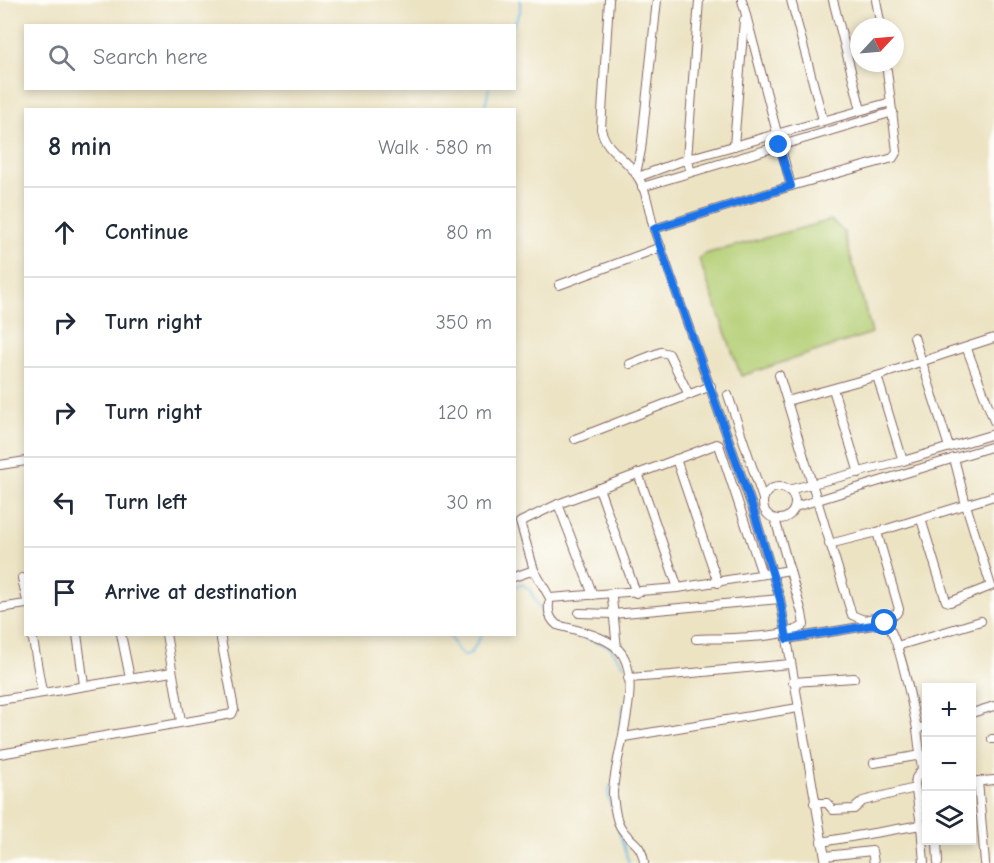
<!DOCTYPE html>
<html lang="en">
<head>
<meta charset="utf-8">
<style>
  :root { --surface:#fff; --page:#f2f2f3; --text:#1f2937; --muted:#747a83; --line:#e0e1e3 }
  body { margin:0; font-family:"Comic Neue",sans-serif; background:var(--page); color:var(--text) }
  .controls { position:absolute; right:18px; bottom:18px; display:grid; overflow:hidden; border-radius:0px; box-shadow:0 3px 9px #0003 }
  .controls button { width:54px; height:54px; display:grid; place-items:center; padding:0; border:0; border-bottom:2px solid var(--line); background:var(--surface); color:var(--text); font:30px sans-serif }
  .compass { position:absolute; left:850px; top:18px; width:54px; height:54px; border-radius:50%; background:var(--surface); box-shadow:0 3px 9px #0003; rotate:64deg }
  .stop { position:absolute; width:18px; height:18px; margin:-14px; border:4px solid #1a73e8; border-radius:50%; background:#fff }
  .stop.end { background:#1a73e8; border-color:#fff; box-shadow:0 2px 6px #0008 }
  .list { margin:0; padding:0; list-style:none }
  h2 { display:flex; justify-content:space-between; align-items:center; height:78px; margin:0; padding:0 24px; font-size:26px }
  h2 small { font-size:20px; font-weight:400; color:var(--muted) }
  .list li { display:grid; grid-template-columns:39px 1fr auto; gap:18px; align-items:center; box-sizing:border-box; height:90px; padding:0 24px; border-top:2px solid var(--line) }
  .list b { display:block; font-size:22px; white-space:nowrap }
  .list em { font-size:20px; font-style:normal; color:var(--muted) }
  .icon { flex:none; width:33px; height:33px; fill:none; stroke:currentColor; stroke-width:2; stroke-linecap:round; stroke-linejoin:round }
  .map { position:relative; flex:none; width:994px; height:863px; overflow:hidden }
  .search { position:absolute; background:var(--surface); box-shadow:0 3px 9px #0003; left:24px; top:24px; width:492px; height:66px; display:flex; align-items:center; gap:15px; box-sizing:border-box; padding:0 21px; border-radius:0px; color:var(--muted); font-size:22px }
  .panel { position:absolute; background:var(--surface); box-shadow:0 3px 9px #0003; left:24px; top:108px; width:492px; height:528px; border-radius:0px }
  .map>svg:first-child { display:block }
  .green { fill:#b3ce73; stroke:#7e764f; stroke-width:1.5 }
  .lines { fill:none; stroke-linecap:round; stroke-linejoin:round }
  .stream { stroke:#62b4de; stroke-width:2 }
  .minor-casing { stroke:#836460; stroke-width:10 }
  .minor { stroke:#fff; stroke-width:8 }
  .route { stroke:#1a73e8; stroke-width:8 }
</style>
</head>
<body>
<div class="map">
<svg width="994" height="863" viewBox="0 0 994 863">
  <rect width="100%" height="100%" fill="#fdfcf7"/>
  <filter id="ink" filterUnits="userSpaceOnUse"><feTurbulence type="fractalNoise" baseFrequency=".0167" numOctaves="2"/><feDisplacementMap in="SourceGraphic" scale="12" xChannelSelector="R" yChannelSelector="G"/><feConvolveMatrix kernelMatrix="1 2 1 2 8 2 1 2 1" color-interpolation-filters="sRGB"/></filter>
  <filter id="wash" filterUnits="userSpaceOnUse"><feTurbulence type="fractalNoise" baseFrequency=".008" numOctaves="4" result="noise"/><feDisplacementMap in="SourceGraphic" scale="24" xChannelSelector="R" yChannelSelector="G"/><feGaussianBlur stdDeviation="1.35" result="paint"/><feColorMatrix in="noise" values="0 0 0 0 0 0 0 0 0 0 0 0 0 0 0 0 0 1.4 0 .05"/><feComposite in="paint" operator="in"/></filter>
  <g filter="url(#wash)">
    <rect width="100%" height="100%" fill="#ece3c3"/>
    <polygon class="green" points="831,220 844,232 872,333 741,376 699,259 705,254"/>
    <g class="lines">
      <g class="stream">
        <polyline points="513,26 520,12 520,0"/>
        <polyline points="484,110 489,88"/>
        <polyline points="514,588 522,584 530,590 549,626 609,646 624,665"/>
        <polyline points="449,634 457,650 465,656 471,653 482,634"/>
        <polyline points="620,730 624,706"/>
        <polyline points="610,786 608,797 611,806"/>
        <polyline points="618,829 629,863"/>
      </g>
    </g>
  </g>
  <g filter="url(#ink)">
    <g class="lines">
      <g class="minor-casing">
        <g id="minor">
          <path d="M609 0 601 129C606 151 625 157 636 174 647 189 649 212 654 229L753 509 780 599 826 863"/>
          <polyline points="742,0 791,186"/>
          <polyline points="791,0 823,120"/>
          <polyline points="833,0 861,110"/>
          <polyline points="876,0 881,27"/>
          <polyline points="734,146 744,20"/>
          <polyline points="691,172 687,159 699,0"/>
          <polyline points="636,174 641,150 657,0"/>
          <polyline points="638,177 687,159 891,102"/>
          <polyline points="642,187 893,112"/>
          <polyline points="654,229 791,186 893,158 897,151 886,63"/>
          <polyline points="559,285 661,247"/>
          <polyline points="914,337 949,447"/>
          <polyline points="967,349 994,421"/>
          <polyline points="630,364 661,352 669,354 689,395"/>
          <polyline points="779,375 852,615 864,620 896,614 899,609 877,532"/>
          <polyline points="877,376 903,461"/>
          <polyline points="833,389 859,473"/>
          <polyline points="728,395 763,499"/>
          <polyline points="787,401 877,376 994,338"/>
          <polyline points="575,439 711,386"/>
          <polyline points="676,459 718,583"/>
          <polyline points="0,465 26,461"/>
          <polyline points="638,473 678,588"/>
          <circle cx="779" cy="503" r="16"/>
          <polyline points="599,488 636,593"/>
          <polyline points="788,490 903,461 994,434"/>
          <polyline points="558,504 593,595"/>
          <polyline points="795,507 994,446"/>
          <polyline points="921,519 946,601 950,602 991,586 966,505 954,458"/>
          <polyline points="829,544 877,532 994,496"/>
          <polyline points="762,574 719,445 717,444 558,504 520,522 534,570 550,598 678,588 790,570"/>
          <polyline points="514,577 534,570"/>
          <polyline points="22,578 26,597"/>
          <polyline points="612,598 617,649"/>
          <path d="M549 603C548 613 550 619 557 625 576 630 602 635 617 648 648 676 612 760 613 795 614 804 615 818 620 826 628 842 642 841 644 863"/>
          <polyline points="0,608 26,604"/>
          <polyline points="579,613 613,614 780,599"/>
          <polyline points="32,634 42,692"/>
          <polyline points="77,634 84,685"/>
          <polyline points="121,634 130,678"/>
          <polyline points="166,634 181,721"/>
          <path d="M696 639C718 638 790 639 804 625L802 613 775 519"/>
          <path d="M787 639 885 623C898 631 913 709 917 729L926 726"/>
          <polyline points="897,646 981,621"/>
          <polyline points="628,678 671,675 790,664"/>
          <polyline points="793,682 854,678"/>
          <polyline points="0,700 172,672"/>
          <polyline points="972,713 994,706"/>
          <polyline points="917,729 922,769 916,778 915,784 921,825 924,863"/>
          <polyline points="624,737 798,708"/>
          <polyline points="992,739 994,739"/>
          <polyline points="0,754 232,714 234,709 220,634"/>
          <polyline points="874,763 922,755"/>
          <polyline points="978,781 985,863"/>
          <polyline points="972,782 994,780"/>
          <polyline points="814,803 827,803 833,810 854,809 863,801 915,788"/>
          <polyline points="937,840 938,863"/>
          <polyline points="821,842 921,825"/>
          <polyline points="825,856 872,851 874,863"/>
        </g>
      </g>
      <use href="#minor" class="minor"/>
    </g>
  </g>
  <g class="lines" filter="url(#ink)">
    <polyline class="route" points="779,145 791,186 654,229 753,509 780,599 787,639 885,623"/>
  </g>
</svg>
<div class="controls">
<button>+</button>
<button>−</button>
<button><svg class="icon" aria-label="layers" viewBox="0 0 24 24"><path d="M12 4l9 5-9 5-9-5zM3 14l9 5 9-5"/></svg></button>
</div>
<svg class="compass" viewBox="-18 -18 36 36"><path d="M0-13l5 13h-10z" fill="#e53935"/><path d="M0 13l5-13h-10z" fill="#747a83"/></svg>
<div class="stop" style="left:885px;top:623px"></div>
<div class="stop end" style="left:779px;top:145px"></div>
<div class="search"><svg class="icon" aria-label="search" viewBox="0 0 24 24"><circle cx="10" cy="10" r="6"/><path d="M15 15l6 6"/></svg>Search here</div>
<section class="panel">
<h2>8 min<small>Walk · 580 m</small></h2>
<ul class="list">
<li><svg class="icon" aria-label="ahead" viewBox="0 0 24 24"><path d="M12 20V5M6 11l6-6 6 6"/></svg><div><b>Continue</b></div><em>80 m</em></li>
<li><svg class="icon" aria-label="right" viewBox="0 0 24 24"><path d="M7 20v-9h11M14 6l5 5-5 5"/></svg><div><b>Turn right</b></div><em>350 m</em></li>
<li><svg class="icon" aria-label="right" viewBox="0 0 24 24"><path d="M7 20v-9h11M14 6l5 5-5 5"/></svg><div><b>Turn right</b></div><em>120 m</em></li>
<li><svg class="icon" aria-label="left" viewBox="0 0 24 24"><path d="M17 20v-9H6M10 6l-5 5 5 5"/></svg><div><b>Turn left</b></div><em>30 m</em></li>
<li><svg class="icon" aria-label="arrive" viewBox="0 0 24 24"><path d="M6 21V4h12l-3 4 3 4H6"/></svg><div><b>Arrive at destination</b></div></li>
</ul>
</section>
</div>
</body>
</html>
